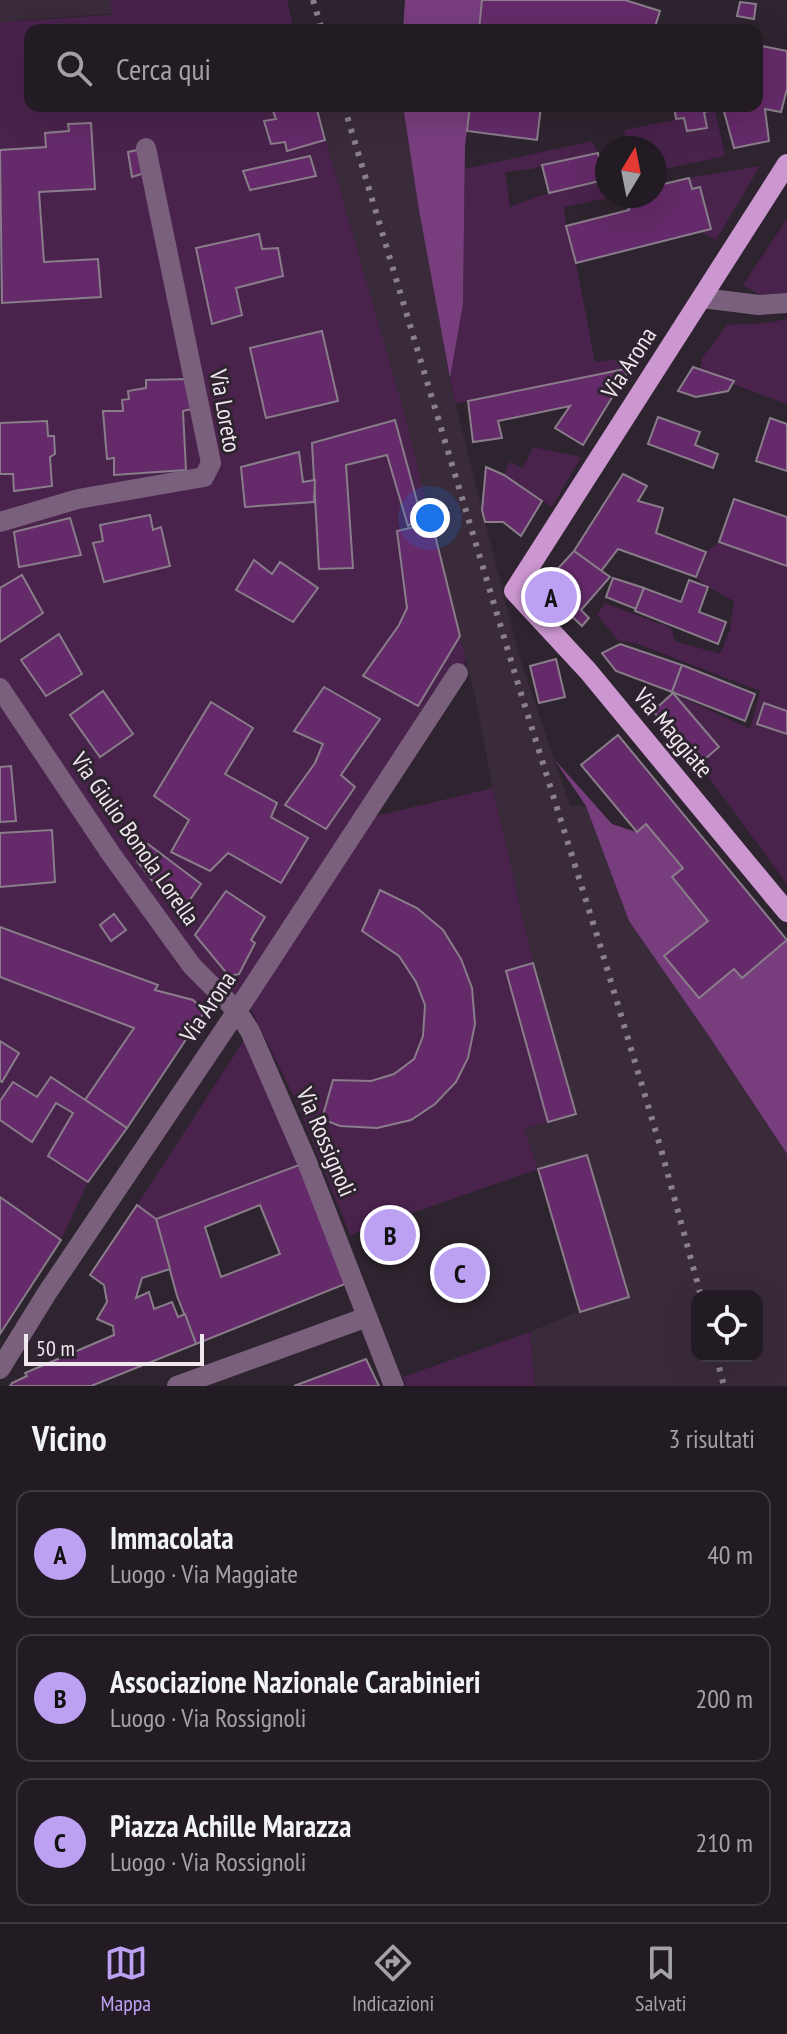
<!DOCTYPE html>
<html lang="it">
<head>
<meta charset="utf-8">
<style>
  :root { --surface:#221b23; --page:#2a242b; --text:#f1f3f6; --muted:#a2a1a6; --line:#3f3941; --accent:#bca0f2 }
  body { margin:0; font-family:"PT Sans Narrow",sans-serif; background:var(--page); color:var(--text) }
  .controls { position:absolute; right:24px; bottom:24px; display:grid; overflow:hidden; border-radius:16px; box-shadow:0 8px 32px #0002 }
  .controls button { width:72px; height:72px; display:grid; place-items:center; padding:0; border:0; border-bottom:2px solid var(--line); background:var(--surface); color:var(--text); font:40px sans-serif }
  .compass { position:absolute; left:595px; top:136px; width:72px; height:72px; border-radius:50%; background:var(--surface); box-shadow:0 8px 32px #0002; rotate:10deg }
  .scale { position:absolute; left:24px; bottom:20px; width:180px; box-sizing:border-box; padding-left:8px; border:4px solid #efe8ef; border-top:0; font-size:22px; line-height:28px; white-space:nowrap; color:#efe8ef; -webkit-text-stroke:6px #2e242f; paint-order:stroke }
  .you { position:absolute; left:430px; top:518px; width:28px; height:28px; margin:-20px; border:6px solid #fff; border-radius:50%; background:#1a73e8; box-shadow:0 0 0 12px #1a73e833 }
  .badge { display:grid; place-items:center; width:52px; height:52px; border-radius:50%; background:var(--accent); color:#111; font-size:26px; font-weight:700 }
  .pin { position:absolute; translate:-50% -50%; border:4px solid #fff; box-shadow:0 2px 8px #0006 }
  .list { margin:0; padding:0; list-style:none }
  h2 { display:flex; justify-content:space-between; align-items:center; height:104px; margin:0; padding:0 32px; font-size:34px }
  h2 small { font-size:26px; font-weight:400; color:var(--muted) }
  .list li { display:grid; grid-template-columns:52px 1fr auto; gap:24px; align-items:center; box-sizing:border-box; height:128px; margin:0 16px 16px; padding:0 16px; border:2px solid var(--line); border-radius:16px }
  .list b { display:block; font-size:30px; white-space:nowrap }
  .list p { margin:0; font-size:26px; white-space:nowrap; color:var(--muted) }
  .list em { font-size:26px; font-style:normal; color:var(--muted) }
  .icon { flex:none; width:44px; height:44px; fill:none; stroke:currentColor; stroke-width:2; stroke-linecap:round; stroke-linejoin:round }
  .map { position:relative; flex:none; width:787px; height:1386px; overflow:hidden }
  .search { position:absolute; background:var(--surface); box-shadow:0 8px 32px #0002; left:24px; right:24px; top:24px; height:88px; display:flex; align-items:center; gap:20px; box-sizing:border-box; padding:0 28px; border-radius:16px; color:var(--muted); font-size:30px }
  .sheet { height:536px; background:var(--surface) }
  nav { display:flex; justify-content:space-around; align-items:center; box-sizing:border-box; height:112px; border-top:2px solid var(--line); background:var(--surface); font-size:22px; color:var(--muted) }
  nav a { display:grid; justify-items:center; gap:4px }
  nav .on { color:var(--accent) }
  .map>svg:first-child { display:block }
  .built { fill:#3a2b3b; fill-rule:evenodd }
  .green { fill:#49234c }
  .forest { fill:#783d7d }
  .building { fill:#642a69; stroke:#897d89; stroke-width:2; fill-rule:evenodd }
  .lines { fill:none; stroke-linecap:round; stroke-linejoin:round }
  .street { stroke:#7a607c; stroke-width:20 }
  .primary { stroke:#cc96d0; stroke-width:20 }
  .rail { stroke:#898089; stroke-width:6; stroke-dasharray:4 8; stroke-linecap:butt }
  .labels { text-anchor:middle; stroke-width:6; stroke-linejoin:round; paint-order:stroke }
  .street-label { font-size:24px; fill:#efe8ef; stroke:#2e242f }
</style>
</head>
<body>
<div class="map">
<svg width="787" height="1386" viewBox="0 0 787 1386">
  <rect width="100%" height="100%" fill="#2e242f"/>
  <g class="built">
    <polygon points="0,0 287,0 0,22"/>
    <path d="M316 106H403L419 210 452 390 518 653 570 806H586L629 921 711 1039 787 1154V1386H535L530 1332 580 1311 538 1169 524 1129 576 1114 533 963 493 788 475 696 403 409ZM697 1296H757V1356H697Z"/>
  </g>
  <g class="green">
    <polygon points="111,0 287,0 294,30 30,30 30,106 316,106 403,409 466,661 363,819 493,788 533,963 506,971 548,1122 524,1129 538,1169 350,1235 297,1103 246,999 217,991 127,1128 88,1182 61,1240 0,1334 0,22 112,15"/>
    <polygon points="715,110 725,156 655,171 655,148 628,148 624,130 684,118 706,128 704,112"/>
    <polygon points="592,141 598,153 531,169 505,172 510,207 539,196 604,180 608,198 564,207 566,226 576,263 595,362 636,357 630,368 455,404 450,378 463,304 465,169"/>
    <polygon points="760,166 716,240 701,232 711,229 701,188 692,189 689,178"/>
    <polygon points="787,219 787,293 760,295 743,285"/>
    <polygon points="787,319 787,404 700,372 702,358 727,325 767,323"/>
    <polygon points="533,447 581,457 552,507 504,475 509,462 523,468"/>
    <polygon points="719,542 787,566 787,884 699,764 719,746 673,693 750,729 760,691 635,643 619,641 597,615 605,603 671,628 675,641 720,654 730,629 734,601 708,587 696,577 706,552"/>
    <polygon points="250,1031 307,1162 156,1219 137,1205"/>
    <polygon points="530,1332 535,1386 406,1386 403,1377"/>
  </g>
  <g class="forest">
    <polygon points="405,0 482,0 479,30 403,30"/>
    <polygon points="403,106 470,106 465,146 463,304 450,378 419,210"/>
    <polygon points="554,759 612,824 636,832 646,824 683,868 672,878 708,921 665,956 698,997 734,969 742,977 787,940 787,1154 711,1039 629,921 586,806"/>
  </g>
  <g class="building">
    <polygon points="482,0 625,0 660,11 654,30 479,30"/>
    <polygon points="740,2 756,4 754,19 737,16"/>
    <polygon points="757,45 787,51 787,89 781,112 765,109 769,141 734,148 723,108 757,106"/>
    <polygon points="271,106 316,106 325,140 287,151 285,142 271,144 264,121 276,119"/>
    <polygon points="470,106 541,106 537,140 467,131"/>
    <polygon points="674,106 727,106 728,107 704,112 707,128 687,131 684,118 676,119"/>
    <polygon points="91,123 95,189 39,192 44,262 98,259 101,297 2,303 0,150 46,147 45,133 69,131 68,124"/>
    <polygon points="146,148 151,171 132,177 128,152"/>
    <polygon points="598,153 604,180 549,193 542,165"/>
    <polygon points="310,156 316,176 250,190 243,171"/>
    <polygon points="689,178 692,189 700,187 711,229 576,263 566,226 629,210 626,196 655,196 655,186"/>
    <polygon points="259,234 262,249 278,248 283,276 236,288 242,315 212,324 196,248"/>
    <polygon points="322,331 338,401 266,418 250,348"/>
    <polygon points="693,367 734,381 728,391 696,397 678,391"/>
    <polygon points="630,368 583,445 555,428 570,406 498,421 502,438 473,442 468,401"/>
    <polygon points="187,379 192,409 183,411 186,470 114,475 114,458 107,459 103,411 123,411 122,400 129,399 128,391 146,388 146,380"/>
    <polygon points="658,417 700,432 695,445 718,454 713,468 648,444"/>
    <polygon points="770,418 787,424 787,471 756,461"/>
    <polygon points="395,420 421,516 408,526 387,455 346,465 353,568 319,569 312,443"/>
    <polygon points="47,421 48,436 54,436 55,454 50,457 52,486 14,491 13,474 0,474 0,423"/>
    <polygon points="299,452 303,482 315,480 314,502 245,507 241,467"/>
    <polygon points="486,467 504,475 542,501 521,536 503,522 485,522 482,510"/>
    <polygon points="623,474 647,486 638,501 663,508 656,533 706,552 696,577 618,549 601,571 574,551"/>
    <polygon points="734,499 787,517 787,566 719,542"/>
    <polygon points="150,515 153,530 161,527 170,566 104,582 93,543 103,541 100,525"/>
    <polygon points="70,518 81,555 19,567 14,532"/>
    <polygon points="432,523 460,636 418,706 363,676 399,625 407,608 397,531"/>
    <polygon points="574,551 610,577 581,610 589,618 582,626 541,587"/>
    <polygon points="254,560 272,574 280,562 318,588 293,622 236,590"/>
    <polygon points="22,575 43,613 0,642 0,588"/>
    <polygon points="613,578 644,588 636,609 606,597"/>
    <polygon points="689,580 708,587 699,612 726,622 718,644 635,611 644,588 681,602"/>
    <polygon points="59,634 82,674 46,696 21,660"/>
    <polygon points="620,644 682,665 672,692 616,671 602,653"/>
    <polygon points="556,659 565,697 539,703 530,666"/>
    <polygon points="682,665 755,694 745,721 672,692"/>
    <polygon points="324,687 380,719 341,775 355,787 326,829 285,805 315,763 323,744 294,731"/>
    <polygon points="103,691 133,734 100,757 70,715"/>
    <polygon points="673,693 719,747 699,764 653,711"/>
    <polygon points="211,702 253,728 225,774 277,803 271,817 308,838 281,883 228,853 210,871 171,852 189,820 154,796"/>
    <polygon points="764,703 787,711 787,734 757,724"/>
    <polygon points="618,735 787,940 742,978 734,969 699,998 664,956 708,921 672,877 683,868 646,824 637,832 581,765"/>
    <polygon points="11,766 16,821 0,822 0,767"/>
    <polygon points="52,830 55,882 0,887 0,833"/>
    <polygon points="148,844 201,884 179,915 137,861"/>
    <polygon points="380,890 417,908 443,930 461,959 472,988 475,1024 468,1058 456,1082 435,1104 411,1120 377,1128 340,1126 322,1119 333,1080 371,1081 394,1074 414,1059 423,1036 425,1005 416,982 399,956 362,931"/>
    <polygon points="226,891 265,917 251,940 255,943 239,974 229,976 195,935"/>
    <polygon points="114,914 126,930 111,941 100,925"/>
    <polygon points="0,927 158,985 155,990 193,1000 205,1011 127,1128 85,1100 134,1028 0,977"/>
    <polygon points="533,963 576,1114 548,1122 506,971"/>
    <polygon points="0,1041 19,1053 2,1082 0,1081"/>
    <polygon points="51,1077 127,1128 88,1182 48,1156 73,1113 56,1103 32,1142 0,1120 0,1101 13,1082 37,1097"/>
    <polygon points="587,1155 629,1297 580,1312 538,1169"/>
    <path d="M299 1165 345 1284 196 1344 177 1296 156 1219ZM260 1205 280 1254 221 1277 205 1227Z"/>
    <polygon points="0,1197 61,1240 0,1334"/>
    <polygon points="137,1205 156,1219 170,1269 142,1278 136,1298 149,1292 154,1309 172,1302 178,1317 185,1314 196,1344 91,1386 10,1386 12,1383 27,1376 25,1373 114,1335 113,1326 97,1319 107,1302 104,1285 90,1275"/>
    <polygon points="400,1220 406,1240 405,1245 399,1251 395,1253 380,1250 373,1229"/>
    <polygon points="373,1229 380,1250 370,1253 363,1233"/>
    <polygon points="366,1359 379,1386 294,1386"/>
  </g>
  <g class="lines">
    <g class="street">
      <polyline points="702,298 759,305 787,303"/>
      <polyline points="0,522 78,499 204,477 211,463 146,148"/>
      <polyline points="0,688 111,854 192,966 237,1011 250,1031 307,1162 394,1386"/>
      <polyline points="0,1369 47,1293 237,1011 458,673"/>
      <polyline points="177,1386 367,1317"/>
    </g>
    <polyline class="primary" points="787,164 514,591 588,671 787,912"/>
    <g class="rail">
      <polyline points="313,0 322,30"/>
      <polyline points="344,106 519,687 600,945 661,1149 701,1296"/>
      <polyline points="716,1356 724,1386"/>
    </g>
  </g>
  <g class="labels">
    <g class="street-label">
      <text transform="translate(629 363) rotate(-57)" y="8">Via Arona</text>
      <text transform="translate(225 411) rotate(80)" y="8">Via Loreto</text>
      <text transform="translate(673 733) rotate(50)" y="8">Via Maggiate</text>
      <text transform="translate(135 839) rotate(55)" y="8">Via Giulio Bonola Lorella</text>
      <text transform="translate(208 1007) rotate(-56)" y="8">Via Arona</text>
      <text transform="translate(326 1142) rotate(67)" y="8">Via Rossignoli</text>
    </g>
  </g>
</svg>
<div class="controls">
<button><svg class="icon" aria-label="locate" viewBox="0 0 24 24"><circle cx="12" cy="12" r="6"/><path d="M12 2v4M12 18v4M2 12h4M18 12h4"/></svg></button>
</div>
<svg class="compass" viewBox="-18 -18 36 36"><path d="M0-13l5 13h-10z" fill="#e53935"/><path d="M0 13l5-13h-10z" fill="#a2a1a6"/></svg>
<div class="scale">50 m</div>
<div class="you"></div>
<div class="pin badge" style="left:551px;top:597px">A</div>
<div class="pin badge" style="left:390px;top:1235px">B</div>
<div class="pin badge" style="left:460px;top:1273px">C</div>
<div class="search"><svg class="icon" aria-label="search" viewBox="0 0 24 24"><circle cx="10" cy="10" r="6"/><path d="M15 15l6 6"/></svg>Cerca qui</div>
</div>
<section class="sheet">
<h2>Vicino<small>3 risultati</small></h2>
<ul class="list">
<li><span class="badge">A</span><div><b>Immacolata</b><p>Luogo · Via Maggiate</p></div><em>40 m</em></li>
<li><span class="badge">B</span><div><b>Associazione Nazionale Carabinieri</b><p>Luogo · Via Rossignoli</p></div><em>200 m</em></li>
<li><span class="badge">C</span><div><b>Piazza Achille Marazza</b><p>Luogo · Via Rossignoli</p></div><em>210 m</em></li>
</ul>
</section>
<nav>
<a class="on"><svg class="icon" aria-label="map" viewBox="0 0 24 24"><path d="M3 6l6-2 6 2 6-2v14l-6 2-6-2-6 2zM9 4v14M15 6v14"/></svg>Mappa</a>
<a><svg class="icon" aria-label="directions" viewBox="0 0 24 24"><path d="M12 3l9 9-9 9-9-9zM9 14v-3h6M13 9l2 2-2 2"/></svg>Indicazioni</a>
<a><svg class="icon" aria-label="saved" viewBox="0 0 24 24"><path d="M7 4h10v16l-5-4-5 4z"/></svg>Salvati</a>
</nav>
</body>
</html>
